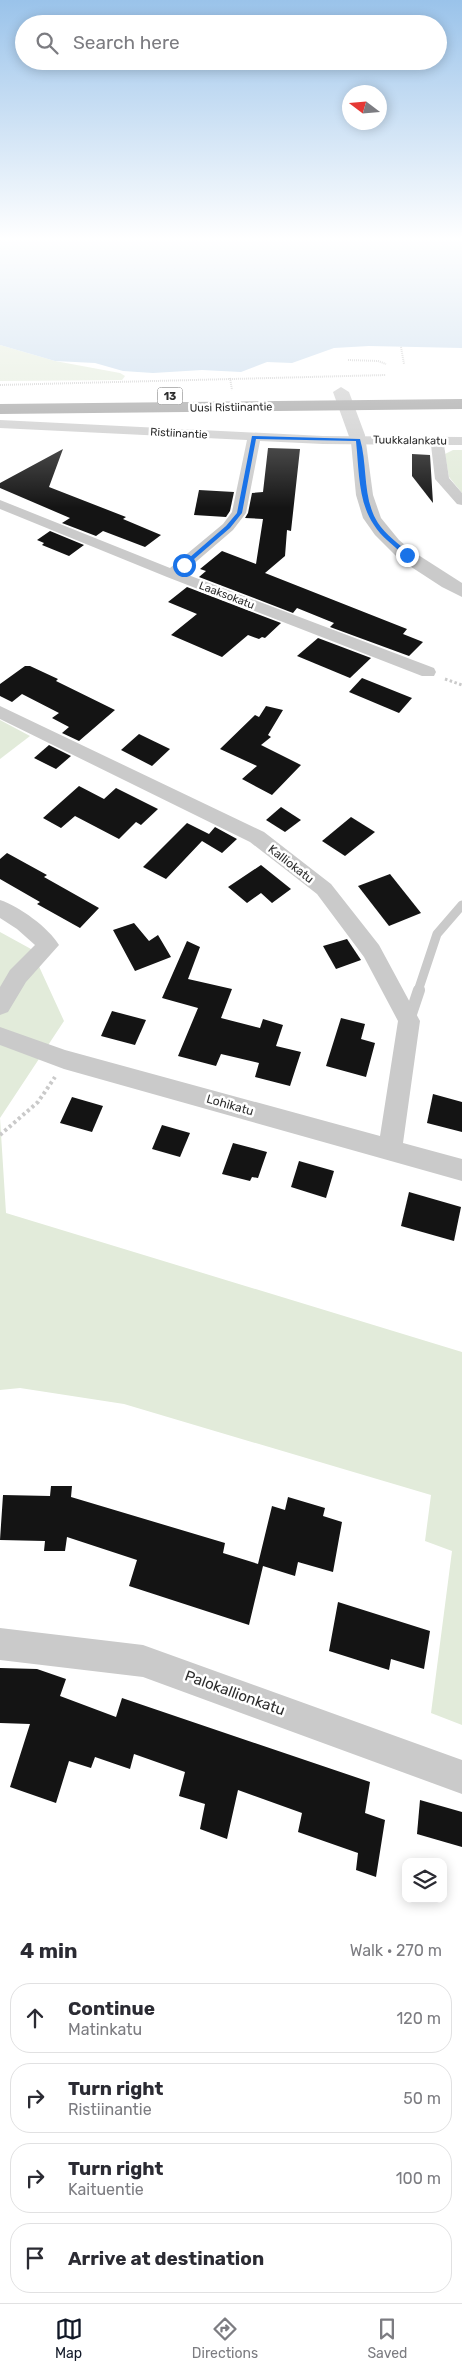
<!DOCTYPE html>
<html lang="en">
<head>
<meta charset="utf-8">
<style>
  :root { --surface:#fff; --page:#f2f2f3; --text:#2b2b33; --muted:#7c7c81; --line:#e1e1e2; --accent:#111827 }
  body { margin:0; font-family:Rubik,sans-serif; background:var(--page); color:var(--text) }
  .controls { position:absolute; right:15px; bottom:15px; display:grid; overflow:hidden; border-radius:10px; box-shadow:0 2px 12px #0003 }
  .controls button { width:45px; height:45px; display:grid; place-items:center; padding:0; border:0; border-bottom:1px solid var(--line); background:var(--surface); color:var(--text); font:25px sans-serif }
  .compass { position:absolute; left:342px; top:85px; width:45px; height:45px; border-radius:50%; background:var(--surface); box-shadow:0 2px 12px #0003; rotate:286deg }
  .stop { position:absolute; width:15px; height:15px; margin:-11px; border:4px solid #1a73e8; border-radius:50%; background:#fff }
  .stop.end { background:#1a73e8; border-color:#fff; box-shadow:0 1px 5px #0008 }
  .list { margin:0; padding:0; list-style:none }
  h2 { display:flex; justify-content:space-between; align-items:center; height:65px; margin:0; padding:0 20px; font-size:21px }
  h2 small { font-size:16px; font-weight:400; color:var(--muted) }
  .list li { display:grid; grid-template-columns:32px 1fr auto; gap:15px; align-items:center; box-sizing:border-box; height:70px; margin:0 10px 10px; padding:0 10px; border:1px solid var(--line); border-radius:20px }
  .list b { display:block; font-size:19px; white-space:nowrap }
  .list p { margin:0; font-size:16px; white-space:nowrap; color:var(--muted) }
  .list em { font-size:16px; font-style:normal; color:var(--muted) }
  .icon { flex:none; width:28px; height:28px; fill:none; stroke:currentColor; stroke-width:2; stroke-linecap:round; stroke-linejoin:round }
  .map { position:relative; flex:none; width:462px; height:1918px; overflow:hidden }
  .search { position:absolute; background:var(--surface); box-shadow:0 2px 12px #0003; left:15px; right:15px; top:15px; height:55px; display:flex; align-items:center; gap:12px; box-sizing:border-box; padding:0 18px; border-radius:28px; color:var(--muted); font-size:19px }
  .sheet { height:385px; background:var(--surface) }
  nav { display:flex; justify-content:space-around; align-items:center; box-sizing:border-box; height:70px; border-top:1px solid var(--line); background:var(--surface); font-size:14px; color:var(--muted) }
  nav a { display:grid; justify-items:center; gap:2px }
  nav .on { color:var(--accent) }
  .map>svg:first-child { display:block }
  .green { fill:#e2ebda }
  .water { fill:#c6daec }
  .building { fill:#141414 }
  .lines { fill:none; stroke-linecap:round; stroke-linejoin:round }
  .path-far2 { stroke:#cacaca; stroke-width:2; stroke-dasharray:1 1; stroke-linecap:butt }
  .path-far1 { stroke:#cacaca; stroke-width:3; stroke-dasharray:2.5 2.5; stroke-linecap:butt }
  .path { stroke:#cacaca; stroke-width:4; stroke-dasharray:3 3; stroke-linecap:butt }
  .service-far1 { stroke:#cacaca; stroke-width:9 }
  .service { stroke:#cacaca; stroke-width:12 }
  .minor { fill:#cacaca; fill-rule:evenodd }
  .tertiary { fill:#cacaca; fill-rule:evenodd }
  .trunk { fill:#9c9c9c; fill-rule:evenodd }
  .route { fill:#1a73e8 }
  .labels { text-anchor:middle; stroke-width:5; stroke-linejoin:round; paint-order:stroke }
  .shield { fill:#fff; stroke:#6c6c6c; stroke-width:1 }
  .shield-label { font-size:11px; font-weight:bold; fill:#2d2d2d }
  .far-street-label { font-size:11px; fill:#2d2d2d; stroke:#fff }
  .street-label { font-size:12px; fill:#2d2d2d; stroke:#fff }
  .near-street-label { font-size:15px; fill:#2d2d2d; stroke:#fff }
</style>
</head>
<body>
<div class="map">
<svg width="462" height="1918" viewBox="0 0 462 1918">
  <rect width="100%" height="100%" fill="#fff"/>
  <g class="green">
    <polygon points="0,345 55,361 120,373 125,376 122,380 0,381"/>
    <polygon points="453,450 462,450 462,493 449,477 445,454"/>
    <polygon points="0,720 30,736 0,759"/>
    <polygon points="0,932 31,949 64,1021 0,1118 6,1213 462,1352 462,1725 431,1713 452,1551 425,1541 431,1495 124,1404 20,1388 0,1390"/>
  </g>
  <polygon class="water" points="0,240 462,240 462,348 369,346 334,348 292,363 267,362 241,372 202,370 153,373 123,371 95,363 55,361 0,345"/>
  <g class="building">
    <polygon points="268,448 300,449 291,531 287,530 285,556 265,573 407,629 403,634 423,642 409,656 330,627 334,623 297,608 293,613 199,577 206,571 200,569 222,551 256,564 263,519 245,518 248,513 252,493 263,492"/>
    <polygon points="63,449 49,487 126,517 123,519 161,535 145,547 103,531 96,536 62,523 70,518 0,488 0,483"/>
    <polygon points="412,454 430,455 433,503 412,476"/>
    <polygon points="199,490 234,492 230,511 226,517 194,515"/>
    <polygon points="50,531 84,545 69,556 42,545 44,543 37,540"/>
    <polygon points="187,587 281,623 265,638 262,637 259,639 248,635 222,657 171,635 197,614 168,602"/>
    <polygon points="318,638 371,658 350,678 297,656"/>
    <polygon points="25,666 30,666 58,679 56,681 115,710 79,741 62,733 69,727 52,718 59,713 22,694 12,702 0,696 0,684"/>
    <polygon points="362,678 412,698 399,713 349,692"/>
    <polygon points="266,706 283,710 268,735 271,737 261,745 301,765 272,795 242,779 257,766 220,749 255,715 259,717"/>
    <polygon points="139,734 170,749 152,766 121,750"/>
    <polygon points="49,745 71,756 56,769 34,758"/>
    <polygon points="79,786 104,799 116,788 158,809 141,825 136,822 119,839 75,816 61,828 43,818"/>
    <polygon points="281,807 301,820 285,832 266,820"/>
    <polygon points="351,817 375,832 345,856 322,841"/>
    <polygon points="187,823 209,834 215,827 237,839 222,853 202,841 166,879 143,867"/>
    <polygon points="7,853 47,875 44,877 99,908 80,928 37,904 40,902 0,879 0,859"/>
    <polygon points="261,865 291,889 272,903 261,893 247,903 228,887"/>
    <polygon points="390,874 421,913 389,926 358,886"/>
    <polygon points="134,923 149,941 158,935 171,957 135,971 113,930"/>
    <polygon points="347,939 361,960 336,969 323,946"/>
    <polygon points="187,941 200,947 188,979 232,989 221,1018 260,1028 263,1019 283,1025 276,1046 301,1052 290,1086 255,1077 259,1063 221,1054 216,1066 178,1056 198,1008 162,998"/>
    <polygon points="112,1011 146,1020 135,1045 101,1036"/>
    <polygon points="341,1018 365,1024 361,1039 375,1043 366,1077 326,1066"/>
    <polygon points="433,1094 462,1102 462,1132 427,1123"/>
    <polygon points="72,1097 103,1106 92,1132 60,1123"/>
    <polygon points="162,1125 190,1133 180,1157 152,1149"/>
    <polygon points="233,1143 267,1152 258,1178 252,1177 250,1181 222,1174"/>
    <polygon points="299,1161 334,1171 326,1198 291,1187"/>
    <polygon points="409,1192 461,1207 454,1241 401,1226"/>
    <polygon points="51,1486 72,1486 71,1497 225,1543 223,1553 258,1564 272,1506 285,1510 288,1497 325,1508 323,1516 342,1522 333,1572 298,1562 295,1576 263,1566 249,1625 129,1586 137,1560 67,1537 65,1551 44,1551 45,1541 0,1540 3,1495 50,1496"/>
    <polygon points="338,1602 430,1631 424,1669 391,1659 389,1670 329,1651"/>
    <polygon points="0,1668 37,1669 66,1679 60,1696 116,1717 122,1698 370,1782 365,1813 385,1820 376,1877 356,1870 358,1853 298,1832 302,1813 238,1790 227,1839 200,1829 205,1804 179,1796 185,1772 134,1754 130,1769 95,1757 91,1768 69,1761 56,1803 10,1787 30,1724 0,1723"/>
    <polygon points="420,1800 462,1812 462,1847 417,1834"/>
  </g>
  <g class="lines">
    <g class="path-far2">
      <polyline points="401,347 404,364"/>
      <polyline points="348,360 378,361 386,364"/>
      <polyline points="230,378 232,390"/>
      <polyline points="0,385 386,375"/>
    </g>
    <polyline class="path-far1" points="445,679 462,685"/>
    <polyline class="path" points="0,1135 38,1102 55,1077"/>
    <polyline class="service-far1" points="418,991 437,934 462,905"/>
    <polyline class="service" points="409,1020 419,990"/>
    <g class="minor">
      <polygon points="0,420 323,436 462,437 462,445 444,445 449,478 462,493 462,505 457,504 435,479 431,445 323,444 260,441 246,513 233,530 183,573 434,668 436,672 434,676 422,676 167,577 0,509 0,500 170,568 223,524 232,512 247,440 0,428"/>
      <polygon points="0,706 264,832 331,884 379,945 420,1021 403,1143 462,1159 462,1181 64,1069 0,1045 0,1027 65,1050 380,1136 398,1021 364,957 317,894 250,842 0,719"/>
      <path d="M0 900C19 906 49 928 59 945L26 982 8 1012 0 1015V987L10 970 35 945 17 929 0 918Z"/>
      <polygon points="0,1628 143,1645 462,1760 462,1794 143,1677 0,1660"/>
    </g>
    <polygon class="tertiary" points="341,387 349,392 365,435 373,495 381,518 399,540 412,551 462,583 462,597 442,587 399,559 375,535 363,518 356,495 351,442 333,392"/>
    <polygon class="trunk" points="462,399 462,409 0,414 0,404"/>
  </g>
  <linearGradient id="sky" x2="0" y2="1"><stop stop-color="#9ac3ea"/><stop offset="0.47" stop-color="#fff"/><stop offset="1" stop-color="#fff" stop-opacity="0"/></linearGradient>
  <rect width="462" height="508" fill="url(#sky)"/>
  <path class="route" d="M252 436 360 439C368 466 362 498 378 523 385 534 399 544 409 553V556H405C395 546 381 537 374 525 358 502 359 469 356 441L256 439 242 513 230 528 186 566H182V564L226 526 237 513Z"/>
  <g class="labels">
    <rect class="shield" x="157.5" y="387.5" width="25" height="17" rx="4"/>
    <g class="shield-label">
      <text x="170" y="400">13</text>
    </g>
    <g class="far-street-label">
      <text transform="translate(231 407) rotate(-1)" y="4">Uusi Ristiinantie</text>
      <text transform="translate(179 433) rotate(3)" y="4">Ristiinantie</text>
      <text transform="translate(410 440) rotate(1)" y="4">Tuukkalankatu</text>
      <text transform="translate(227 595) rotate(21)" y="4">Laaksokatu</text>
    </g>
    <g class="street-label">
      <text transform="translate(291 864) rotate(38)" y="4">Kalliokatu</text>
      <text transform="translate(230 1105) rotate(16)" y="4">Lohikatu</text>
    </g>
    <g class="near-street-label">
      <text transform="translate(235 1693) rotate(20)" y="5">Palokallionkatu</text>
    </g>
  </g>
</svg>
<div class="controls">
<button><svg class="icon" aria-label="layers" viewBox="0 0 24 24"><path d="M12 4l9 5-9 5-9-5zM3 14l9 5 9-5"/></svg></button>
</div>
<svg class="compass" viewBox="-18 -18 36 36"><path d="M0-13l5 13h-10z" fill="#e53935"/><path d="M0 13l5-13h-10z" fill="#7c7c81"/></svg>
<div class="stop" style="left:184px;top:565px"></div>
<div class="stop end" style="left:407px;top:555px"></div>
<div class="search"><svg class="icon" aria-label="search" viewBox="0 0 24 24"><circle cx="10" cy="10" r="6"/><path d="M15 15l6 6"/></svg>Search here</div>
</div>
<section class="sheet">
<h2>4 min<small>Walk · 270 m</small></h2>
<ul class="list">
<li><svg class="icon" aria-label="ahead" viewBox="0 0 24 24"><path d="M12 20V5M6 11l6-6 6 6"/></svg><div><b>Continue</b><p>Matinkatu</p></div><em>120 m</em></li>
<li><svg class="icon" aria-label="right" viewBox="0 0 24 24"><path d="M7 20v-9h11M14 6l5 5-5 5"/></svg><div><b>Turn right</b><p>Ristiinantie</p></div><em>50 m</em></li>
<li><svg class="icon" aria-label="right" viewBox="0 0 24 24"><path d="M7 20v-9h11M14 6l5 5-5 5"/></svg><div><b>Turn right</b><p>Kaituentie</p></div><em>100 m</em></li>
<li><svg class="icon" aria-label="arrive" viewBox="0 0 24 24"><path d="M6 21V4h12l-3 4 3 4H6"/></svg><div><b>Arrive at destination</b></div></li>
</ul>
</section>
<nav>
<a class="on"><svg class="icon" aria-label="map" viewBox="0 0 24 24"><path d="M3 6l6-2 6 2 6-2v14l-6 2-6-2-6 2zM9 4v14M15 6v14"/></svg>Map</a>
<a><svg class="icon" aria-label="directions" viewBox="0 0 24 24"><path d="M12 3l9 9-9 9-9-9zM9 14v-3h6M13 9l2 2-2 2"/></svg>Directions</a>
<a><svg class="icon" aria-label="saved" viewBox="0 0 24 24"><path d="M7 4h10v16l-5-4-5 4z"/></svg>Saved</a>
</nav>
</body>
</html>
